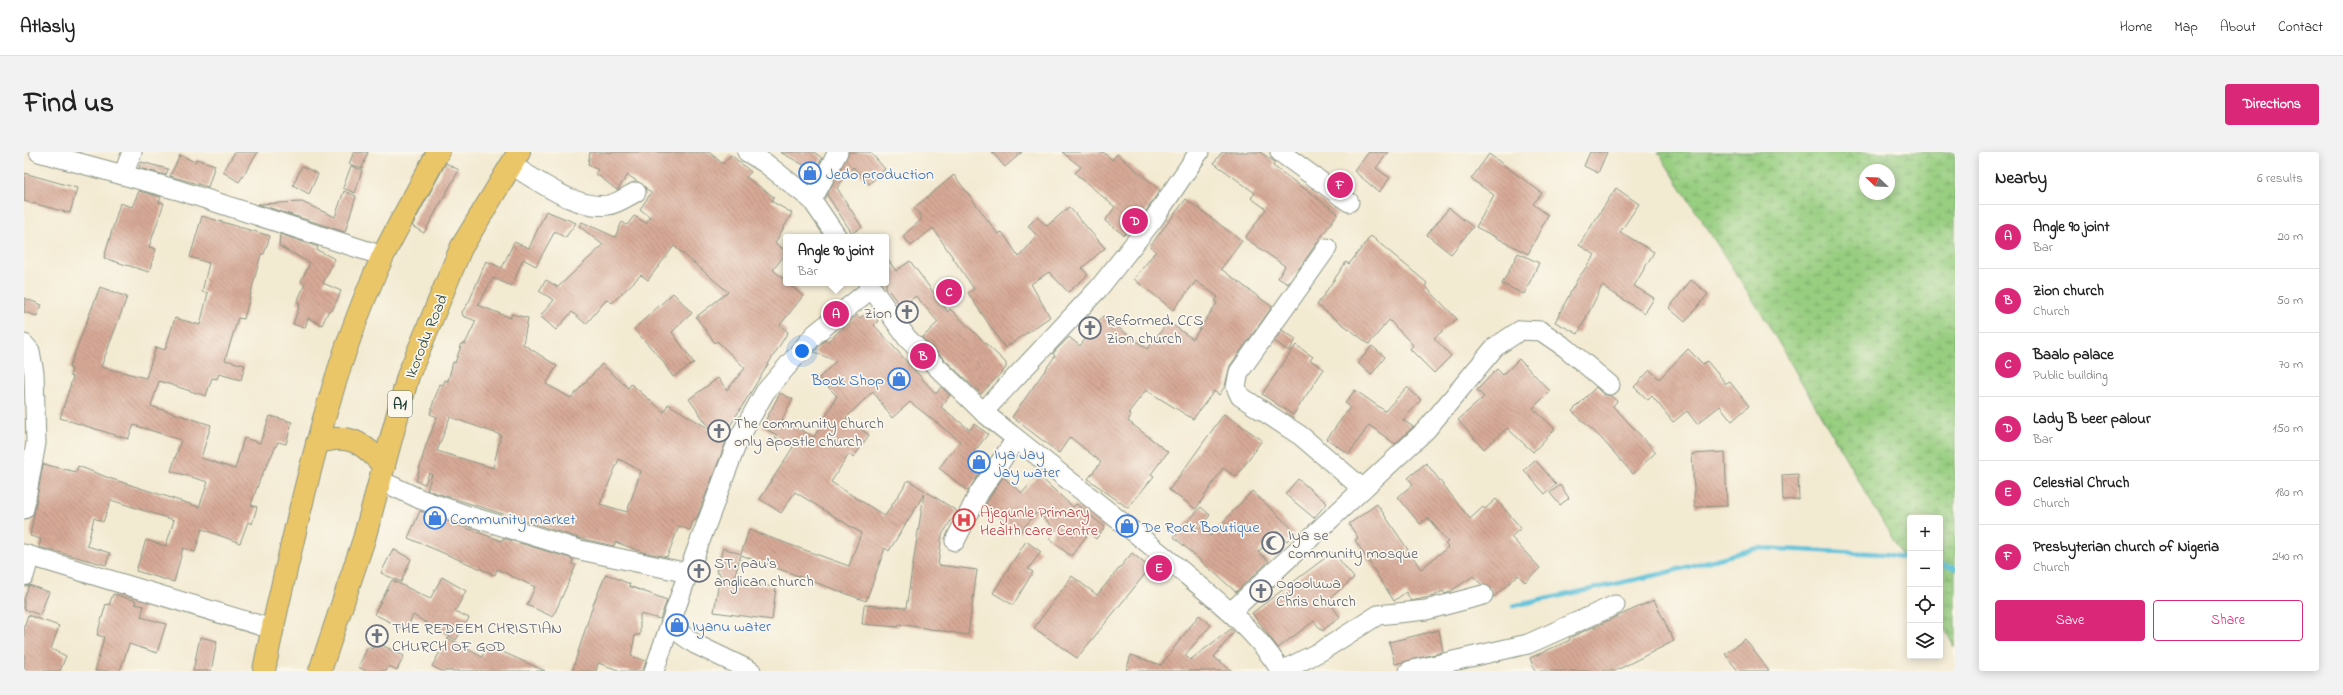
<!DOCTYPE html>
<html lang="en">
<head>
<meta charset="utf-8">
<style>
  :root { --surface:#fff; --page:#f2f2f2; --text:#222; --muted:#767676; --line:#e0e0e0; --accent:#db2777 }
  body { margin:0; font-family:"Indie Flower",sans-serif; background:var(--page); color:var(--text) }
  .controls { position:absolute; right:12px; bottom:12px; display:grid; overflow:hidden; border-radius:4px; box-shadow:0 2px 10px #0003 }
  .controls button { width:36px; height:36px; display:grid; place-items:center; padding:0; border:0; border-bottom:1px solid var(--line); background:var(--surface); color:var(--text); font:20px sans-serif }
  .compass { position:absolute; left:1835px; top:12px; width:36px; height:36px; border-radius:50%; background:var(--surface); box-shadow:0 2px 10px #0003; rotate:293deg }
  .you { position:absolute; left:778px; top:199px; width:14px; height:14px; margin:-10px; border:3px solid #fff; border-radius:50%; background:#1a73e8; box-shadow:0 0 0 6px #1a73e833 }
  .badge { display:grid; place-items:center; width:26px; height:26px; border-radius:50%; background:var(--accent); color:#fff; font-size:13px; font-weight:700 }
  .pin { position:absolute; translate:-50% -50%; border:2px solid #fff; box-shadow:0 1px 4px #0006 }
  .popup { position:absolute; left:759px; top:82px; width:106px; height:52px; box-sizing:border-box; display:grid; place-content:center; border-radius:4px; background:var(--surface); filter:drop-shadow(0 1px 3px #0005); font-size:13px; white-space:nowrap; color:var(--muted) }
  .popup b { font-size:15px; color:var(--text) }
  .popup::after { content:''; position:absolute; left:50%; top:100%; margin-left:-8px; border:8px solid transparent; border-top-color:var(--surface) }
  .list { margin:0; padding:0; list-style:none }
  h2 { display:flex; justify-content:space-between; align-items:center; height:52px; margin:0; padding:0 16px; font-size:17px }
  h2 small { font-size:13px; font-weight:400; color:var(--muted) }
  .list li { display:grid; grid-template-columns:26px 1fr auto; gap:12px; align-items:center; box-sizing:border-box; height:64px; padding:0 16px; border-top:1px solid var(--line) }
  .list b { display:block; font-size:15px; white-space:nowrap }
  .list p { margin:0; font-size:13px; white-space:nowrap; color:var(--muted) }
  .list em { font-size:13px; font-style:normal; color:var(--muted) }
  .actions { display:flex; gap:8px; padding:12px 16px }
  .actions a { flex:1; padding:9px 0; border:1px solid var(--accent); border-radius:4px; text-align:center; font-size:14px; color:var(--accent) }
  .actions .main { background:var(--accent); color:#fff }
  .icon { flex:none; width:22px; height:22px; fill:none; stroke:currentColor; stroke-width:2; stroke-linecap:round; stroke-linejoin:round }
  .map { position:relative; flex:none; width:1931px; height:519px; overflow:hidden; border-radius:4px }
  header { display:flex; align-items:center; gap:24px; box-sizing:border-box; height:56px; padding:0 20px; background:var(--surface); border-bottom:1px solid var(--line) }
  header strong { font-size:19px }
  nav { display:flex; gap:22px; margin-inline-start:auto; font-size:14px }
  .intro { display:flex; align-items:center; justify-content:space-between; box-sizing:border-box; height:96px; padding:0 24px }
  h1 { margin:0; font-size:28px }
  .button { padding:10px 18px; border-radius:4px; background:var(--accent); color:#fff; font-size:14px; font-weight:700 }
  main { display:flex; gap:24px; padding:0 24px }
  aside { flex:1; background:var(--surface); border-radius:4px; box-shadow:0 2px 10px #0003 }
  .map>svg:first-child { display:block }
  .wetland { fill:url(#wetland-marsh); stroke:#5b865a; fill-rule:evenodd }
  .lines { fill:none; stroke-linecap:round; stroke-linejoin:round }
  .stream { stroke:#5cc1da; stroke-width:4.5 }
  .building { fill:url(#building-back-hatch); fill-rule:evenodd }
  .minor-casing { stroke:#899483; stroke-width:21 }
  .trunk-casing { stroke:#899483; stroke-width:24 }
  .minor { stroke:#fff; stroke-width:19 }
  .trunk { stroke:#ebc669; stroke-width:22 }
  .labels { text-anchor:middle; stroke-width:3.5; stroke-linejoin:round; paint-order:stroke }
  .shield { fill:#fbf7ec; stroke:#61756b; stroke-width:1 }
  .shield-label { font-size:15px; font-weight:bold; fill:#1f3d34 }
  .shop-label { font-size:16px; fill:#366cbe; stroke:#fbf7ec; text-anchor:start }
  .worship-label { font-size:16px; fill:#5b616d; stroke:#fbf7ec; text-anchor:start }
  .street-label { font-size:16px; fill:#1f3d34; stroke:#fbf7ec }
  .health-label { font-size:16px; fill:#be3a42; stroke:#fbf7ec; text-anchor:start }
</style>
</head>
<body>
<header>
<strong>Atlasly</strong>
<nav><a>Home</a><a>Map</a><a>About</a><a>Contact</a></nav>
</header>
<div class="intro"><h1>Find us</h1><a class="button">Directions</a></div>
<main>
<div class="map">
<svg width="1931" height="519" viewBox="0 0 1931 519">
  <defs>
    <pattern id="wetland-marsh" width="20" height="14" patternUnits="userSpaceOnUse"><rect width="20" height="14" fill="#97ce80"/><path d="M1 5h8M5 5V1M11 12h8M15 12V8" fill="none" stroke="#7ba86a"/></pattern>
    <pattern id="building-back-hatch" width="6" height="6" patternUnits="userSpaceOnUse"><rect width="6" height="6" fill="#d7a996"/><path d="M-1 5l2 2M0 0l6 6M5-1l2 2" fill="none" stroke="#ae8b7b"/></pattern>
  </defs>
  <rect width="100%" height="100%" fill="#fbf7ec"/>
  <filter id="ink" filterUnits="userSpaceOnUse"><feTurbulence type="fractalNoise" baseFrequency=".025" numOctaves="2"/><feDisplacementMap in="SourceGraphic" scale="8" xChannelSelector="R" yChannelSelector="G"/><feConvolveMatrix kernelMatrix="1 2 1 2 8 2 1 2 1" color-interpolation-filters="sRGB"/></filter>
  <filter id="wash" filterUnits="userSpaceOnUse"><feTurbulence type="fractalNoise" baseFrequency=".012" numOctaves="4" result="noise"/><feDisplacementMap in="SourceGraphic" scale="16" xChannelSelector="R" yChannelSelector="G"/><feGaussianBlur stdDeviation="0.9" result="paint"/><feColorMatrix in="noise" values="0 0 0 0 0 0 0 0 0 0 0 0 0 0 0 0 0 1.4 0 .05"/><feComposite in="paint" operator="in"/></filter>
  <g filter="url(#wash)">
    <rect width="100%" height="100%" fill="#f3ead2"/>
    <path class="wetland" d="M1634 0H1931V495L1916 469V366H1886V417L1741 167ZM1841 18H1865V42H1841Z"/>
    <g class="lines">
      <g class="stream">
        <polyline points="1916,413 1931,416"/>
        <polyline points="1489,454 1637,422 1734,396 1861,402 1886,407"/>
      </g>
    </g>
    <g id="blocks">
      <g class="building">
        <polygon points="211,0 234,0 215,30 199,20"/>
        <polygon points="330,0 344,0 338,16 325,12"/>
        <path d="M566 0H685L699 12 707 3 727 20 722 25 750 45 747 49 768 61 751 91 762 99V101L749 118 779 144 756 173 764 180 699 285 703 287 672 368 670 367 666 378 655 374 643 405 619 400 591 390 590 394 555 386 403 338 408 322 405 321 401 332 392 329 402 293 413 265 406 262 410 248 416 232 419 233 421 228 424 229 429 210 431 211 438 191 441 192 452 169 439 164 438 160 445 150 462 109 478 116 490 90 505 96 522 59 552 71 541 86 531 79 512 114 499 107 488 134 469 126 454 153 487 166V162L504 166 499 192 533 214 522 232 547 246 578 212 604 236 607 232 640 260 644 252 687 278 665 247 694 226 703 238 721 216 693 189 691 191 672 165 704 140 650 94 624 128 617 123 588 151 583 147 562 172 548 160 532 178 516 164 530 148 515 139 522 128 534 135 579 93 555 74 558 70 591 85 598 70 603 73 610 64 622 71 626 65 616 57 627 41 621 35 604 23 593 38 571 21 574 18 564 13ZM426 265 477 283 469 316 413 299ZM595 307 617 319 603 360 576 352Z"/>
        <polygon points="756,0 790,0 798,6 789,23 785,20 787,17"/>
        <polygon points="825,0 846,0 861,17 845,32 829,15 813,36 838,75 828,81 803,43"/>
        <polygon points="968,0 998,0 981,15"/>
        <polygon points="1038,0 1079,0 1088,8 1093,2 1136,38 1120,62 1100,83 1081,69 1091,55 1051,21 1057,15"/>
        <polygon points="1198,0 1236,0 1251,10 1249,14 1314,61 1264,132 1254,126 1261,114 1221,86 1242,57 1227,46 1231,41 1190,11"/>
        <polygon points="1345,0 1365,0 1352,16 1366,26 1355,40 1330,19"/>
        <polygon points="1566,0 1583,0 1574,21 1560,14"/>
        <polygon points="1465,2 1518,41 1509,52 1524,63 1504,102 1452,75 1470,43 1447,27"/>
        <polygon points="156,3 171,10 172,7 191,13 184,35 146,24"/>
        <polygon points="117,10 144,17 142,23 115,16"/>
        <polygon points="422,11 435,18 400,81 388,74"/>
        <polygon points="278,14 294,22 285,42 269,33"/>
        <polygon points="327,14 338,18 331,41 319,36"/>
        <polygon points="0,21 53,36 46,61 0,49"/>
        <polygon points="930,23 974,82 978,80 995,105 1013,84 1004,74 1013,65 1023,74 1045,55 1081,96 1058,116 1064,123 1044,140 1025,120 1007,132 1026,165 981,196 944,141 950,137 909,76 887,94 879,84 898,67 890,56"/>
        <polygon points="1592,36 1615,52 1596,80 1630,100 1610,134 1630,146 1621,161 1578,134 1554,182 1531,170 1553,128 1571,103 1555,93"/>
        <polygon points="115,39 137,45 135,50 140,51 125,95 132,97 125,120 80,106 96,51 108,55"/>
        <polygon points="320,39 332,44 321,80 234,52 278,50 311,65"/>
        <polygon points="1162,47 1218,89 1197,117 1248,155 1206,214 1201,234 1195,243 1190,239 1169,267 1122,238 1104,261 1107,263 1104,269 1144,300 1127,322 1130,324 1104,356 1064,327 1077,310 1046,285 1035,301 988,265 1031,204 1029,202 1033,197 1045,185 1056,194 1079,164 1123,197 1144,170 1169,187 1193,151 1191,149 1194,145 1172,129 1149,158 1110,127 1132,99 1126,94"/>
        <polygon points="1425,56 1449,75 1427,102 1403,83"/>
        <polygon points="178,64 246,84 240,102 237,102 220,167 214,166 201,208 221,213 217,228 195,222 193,227 188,226 182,244 135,229 127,254 187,273 177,306 211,317 220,286 236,291 246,264 268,270 262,292 254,290 236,327 227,353 233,355 228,372 224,370 216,391 178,377 171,400 159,396 150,430 112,419 122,388 142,394 150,368 87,348 79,370 70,366 63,394 86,401 82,413 15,395 17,387 6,384 19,312 52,320 54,314 85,326 175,355 184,330 147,319 157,288 110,273 104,287 36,266 49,225 46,224 48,217 45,216 76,135 103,145 77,215 122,226 132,195 141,198 151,166 176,173 184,141 178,140 185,111 166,105"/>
        <polygon points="256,82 294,95 293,98 311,107 299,131 317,139 308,159 305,158 298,173 284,166 281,176 269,172 276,152 273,150 281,132 277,129 286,111 255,94"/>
        <polygon points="1347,84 1403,131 1401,134 1433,167 1410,186 1427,204 1410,221 1386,197 1389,193 1365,168 1345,192 1293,153 1322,110 1325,112"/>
        <polygon points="1494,101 1515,111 1500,142 1478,132"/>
        <polygon points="862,105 872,119 886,109 924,160 926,157 982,211 982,216 957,242 898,186 914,170 892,144 877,155 862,135"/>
        <polygon points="1667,128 1684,142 1661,170 1645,156"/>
        <polygon points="649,141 668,161 648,180 670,211 649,225 638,208 610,177"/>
        <polygon points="0,146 18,153 13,164 0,160"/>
        <polygon points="847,158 854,169 850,173 912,242 917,235 926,243 917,255 946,278 950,272 964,282 950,300 963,310 944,339 915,316 936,289 886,250 868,266 849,239 822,266 845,283 829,306 825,302 807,330 861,364 884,328 933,359 918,383 914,413 953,418 944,483 875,472 874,475 838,472 840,453 882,456 900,342 865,399 861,396 842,449 717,403 709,429 752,435 748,468 690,460 696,422 692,420 699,396 717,402 725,378 825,414 837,381 771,340 757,361 736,347 769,295 751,285 753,283 738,275 756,241 769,247 758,268 790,285 813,244 795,226 812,209 790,200 799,190 801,188 803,190 833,163 836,166"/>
        <polygon points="1258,178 1272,187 1265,199 1250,189"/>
        <polygon points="1272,193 1289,205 1286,208 1300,217 1269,263 1238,242"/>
        <polygon points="1348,194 1361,205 1347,223 1334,211"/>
        <polygon points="1664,197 1679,212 1683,209 1702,232 1706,230 1725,254 1708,269 1696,254 1673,272 1663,259 1649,270 1628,244 1624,248 1610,235 1626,218 1635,227"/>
        <polygon points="1495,207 1526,239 1509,256 1531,277 1509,300 1483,276 1460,297 1434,268 1460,245 1453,238 1473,217 1479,223"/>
        <polygon points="1383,235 1397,248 1379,268 1389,275 1371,292 1345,273 1325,302 1303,287 1326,255 1321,251 1331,238 1361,259"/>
        <polygon points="1572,235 1579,242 1587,244 1593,249 1589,254 1632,300 1609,322 1577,286 1548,259"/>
        <polygon points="1200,262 1238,288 1212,325 1199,316 1172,357 1145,338"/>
        <polygon points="1701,300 1703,354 1671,355 1668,302"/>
        <polygon points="1511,308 1532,332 1521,342 1500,318"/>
        <polygon points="1402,311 1446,367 1459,355 1461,357 1472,347 1497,376 1487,385 1516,416 1501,430 1494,423 1470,445 1467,436 1457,432 1449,424 1426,440 1421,442 1419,439 1410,444 1387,449 1382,440 1370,449 1331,388 1334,386 1325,372 1353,352 1397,417 1424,395 1421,392 1424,390 1404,366 1396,372 1374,345 1389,332 1384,326"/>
        <polygon points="1774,322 1775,347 1759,348 1758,323"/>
        <polygon points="1014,323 1049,355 1052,352 1081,375 1072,387 1065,381 1047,404 1025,387 1032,378 1013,360 995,381 961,353 979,325 998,341"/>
        <polygon points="1274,327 1303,351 1290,366 1261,342"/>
        <polygon points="1536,333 1545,346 1536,353 1526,341"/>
        <polygon points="1228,339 1272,380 1263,389 1253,379 1234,400 1245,409 1212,440 1150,385 1177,355 1186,363 1176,376 1186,384"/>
        <polygon points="396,359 478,389 479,386 549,407 548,412 552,413 529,465 503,453 511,435 473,417 471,423 384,386"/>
        <polygon points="1002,389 1017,400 1004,417 1009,420 989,453 969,441"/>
        <polygon points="369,397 387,407 377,430 357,421"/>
        <polygon points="1309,400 1330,426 1304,448 1316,465 1298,479 1290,469 1254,496 1228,461"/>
        <polygon points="1108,401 1126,416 1053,506 1010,476 1048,424 1073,443"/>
        <polygon points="582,422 606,432 605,434 643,448 636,467 616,462 616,483 611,483 607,504 622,509 619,519 597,519 574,511 572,519 548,519 569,453"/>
        <polygon points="418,425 442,439 431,459 445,466 432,488 389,463 382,478 350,462 368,428 406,447"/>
        <polygon points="5,433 25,440 16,463 0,457 0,447"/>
        <polygon points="89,442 112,449 111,452 120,454 117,465 142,472 133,501 105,492 96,519 71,519 80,485 73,483 82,452 85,453"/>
        <polygon points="1630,448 1650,489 1591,519 1511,519 1506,506 1546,488 1545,486"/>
        <polygon points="4,463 35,474 27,497 42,504 36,519 0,519 0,475"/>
        <polygon points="1175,463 1187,473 1161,503 1166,508 1207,477 1210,480 1190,505 1208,519 1102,519 1107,503 1137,513"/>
        <polygon points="1415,478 1419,500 1371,512 1365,490"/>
        <polygon points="176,485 193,489 187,519 169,519"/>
        <polygon points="424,486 458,505 463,493 521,519 417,519 408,514"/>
        <polygon points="1721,487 1745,519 1714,519 1701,502"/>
        <polygon points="352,490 380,504 373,518 365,514 362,519 342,519 334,515 344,495 348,497"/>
      </g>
    </g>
  </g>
  <g filter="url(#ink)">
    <use href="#blocks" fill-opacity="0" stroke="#899483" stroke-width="1"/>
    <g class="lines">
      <g class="minor-casing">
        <g id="minor">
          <polyline points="15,0 154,38 359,104"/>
          <polyline points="723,0 741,11 788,48 813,85"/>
          <polyline points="1256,0 1325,50"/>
          <path d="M487 13C515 29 552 58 584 53 593 52 604 44 612 40"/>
          <polyline points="99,23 108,0"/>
          <polyline points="788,48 814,0"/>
          <polyline points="1303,96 1215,220 1212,235 1216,244 1277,284 1339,337"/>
          <path d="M844 131 883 186 959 260C1023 312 1089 362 1153 415 1190 446 1231 477 1257 519"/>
          <polyline points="0,192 6,199 10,221 12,291 0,357"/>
          <polyline points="959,260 1075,136 1129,68 1175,0"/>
          <polyline points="364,332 396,347 442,363 556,398 664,421"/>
          <polyline points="931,389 955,341 992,287"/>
          <polyline points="0,402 248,477"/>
          <polyline points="0,424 6,404"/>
          <polyline points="1207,460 1402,278 1471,195 1497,178 1517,179 1542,196 1586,233"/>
          <polyline points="647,475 671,492 727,519"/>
          <polyline points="630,519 664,421 714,288 741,240 791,182 848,136"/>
          <polyline points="1258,519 1299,498 1354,463 1402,458 1459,443"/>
          <polyline points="1385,519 1504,492 1591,453"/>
        </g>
      </g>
      <g class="trunk-casing">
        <g id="trunk">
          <path d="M293 291C326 280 339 291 360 314"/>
          <path d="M240 519C249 470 261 423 272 375 294 283 319 190 359 104 376 69 396 35 414 0"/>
          <polyline points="296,519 340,387 384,224 437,96 495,0"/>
        </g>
      </g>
      <use href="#minor" class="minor"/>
      <use href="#trunk" class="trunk"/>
    </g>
  </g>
  <defs>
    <g id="shop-ring" transform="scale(1.15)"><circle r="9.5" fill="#fbf7ec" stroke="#3f7fe0" stroke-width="1.5"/><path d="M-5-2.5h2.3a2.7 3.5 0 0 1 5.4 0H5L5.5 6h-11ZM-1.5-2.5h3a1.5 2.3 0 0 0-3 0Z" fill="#3f7fe0"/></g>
    <g id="church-ring" transform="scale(1.15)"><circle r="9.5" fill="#fbf7ec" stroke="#6b7280" stroke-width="1.5"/><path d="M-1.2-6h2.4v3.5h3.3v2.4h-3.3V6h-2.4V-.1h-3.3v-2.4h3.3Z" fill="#6b7280"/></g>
    <g id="hospital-ring" transform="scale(1.15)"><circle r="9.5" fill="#fbf7ec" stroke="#e0444e" stroke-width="1.5"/><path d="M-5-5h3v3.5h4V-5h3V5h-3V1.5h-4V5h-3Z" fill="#e0444e"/></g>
    <g id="mosque-ring" transform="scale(1.15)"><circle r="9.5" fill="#fbf7ec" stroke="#6b7280" stroke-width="1.5"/><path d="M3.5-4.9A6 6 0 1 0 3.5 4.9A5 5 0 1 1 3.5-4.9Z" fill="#6b7280"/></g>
  </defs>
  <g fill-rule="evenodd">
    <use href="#shop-ring" x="786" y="21"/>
    <use href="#church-ring" x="883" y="160"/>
    <use href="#church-ring" x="1066" y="176"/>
    <use href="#shop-ring" x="875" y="227"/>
    <use href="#church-ring" x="695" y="279"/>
    <use href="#shop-ring" x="955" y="310"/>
    <use href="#shop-ring" x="411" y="366"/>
    <use href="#hospital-ring" x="940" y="368"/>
    <use href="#shop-ring" x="1103" y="374"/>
    <use href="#mosque-ring" x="1249" y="391"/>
    <use href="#church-ring" x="675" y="419"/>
    <use href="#church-ring" x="1237" y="439"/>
    <use href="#shop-ring" x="653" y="473"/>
    <use href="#church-ring" x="353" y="484"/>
  </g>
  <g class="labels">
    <rect class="shield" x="364" y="239" width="24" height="26" rx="3"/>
    <g class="shield-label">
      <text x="376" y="257">A1</text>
    </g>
    <g class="shop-label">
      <text x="802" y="27">Jedo production</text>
      <text x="860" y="233" text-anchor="end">Book Shop</text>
      <text x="970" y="307">Iya Jay<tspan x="970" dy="18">Jay water</tspan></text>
      <text x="426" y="372">Community market</text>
      <text x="1118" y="380">De Rock Boutique</text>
      <text x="668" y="479">Iyanu water</text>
    </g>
    <g class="worship-label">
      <text x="868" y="166" text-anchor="end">Zion</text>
      <text x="1082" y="173">Reformed. C(S<tspan x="1082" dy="18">Zion church</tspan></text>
      <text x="710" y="276">The community church<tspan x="710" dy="18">only apostle church</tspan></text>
      <text x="1264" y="388">Iya se<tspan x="1264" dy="18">community mosque</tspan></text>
      <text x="690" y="416">ST. pau's<tspan x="690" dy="18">anglican church</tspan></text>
      <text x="1252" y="436">Ogooluwa<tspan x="1252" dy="18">Chris church</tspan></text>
      <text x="368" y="481">THE REDEEM CHRISTIAN<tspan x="368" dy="18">CHURCH OF GOD</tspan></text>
    </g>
    <g class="street-label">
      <text transform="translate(401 184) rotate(-68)" y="6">Ikorodu Road</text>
    </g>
    <g class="health-label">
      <text x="956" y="365">Ajegunle Primary<tspan x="956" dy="18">Health care Centre</tspan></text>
    </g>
  </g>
</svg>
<div class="controls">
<button>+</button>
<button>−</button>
<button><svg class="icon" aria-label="locate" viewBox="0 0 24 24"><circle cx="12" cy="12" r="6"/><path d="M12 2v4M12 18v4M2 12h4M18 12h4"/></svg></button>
<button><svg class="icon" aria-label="layers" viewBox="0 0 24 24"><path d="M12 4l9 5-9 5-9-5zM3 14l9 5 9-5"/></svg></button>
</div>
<svg class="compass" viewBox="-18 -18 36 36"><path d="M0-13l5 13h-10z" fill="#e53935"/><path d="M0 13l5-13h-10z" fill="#767676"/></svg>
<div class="you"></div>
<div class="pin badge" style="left:812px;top:162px">A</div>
<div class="popup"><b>Angle 90 joint</b>Bar</div>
<div class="pin badge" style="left:899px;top:204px">B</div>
<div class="pin badge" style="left:925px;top:140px">C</div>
<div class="pin badge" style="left:1111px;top:69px">D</div>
<div class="pin badge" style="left:1135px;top:416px">E</div>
<div class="pin badge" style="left:1316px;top:33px">F</div>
</div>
<aside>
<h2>Nearby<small>6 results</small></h2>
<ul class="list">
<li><span class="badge">A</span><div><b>Angle 90 joint</b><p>Bar</p></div><em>20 m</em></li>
<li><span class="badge">B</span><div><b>Zion church</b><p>Church</p></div><em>50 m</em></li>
<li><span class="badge">C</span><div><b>Baalo palace</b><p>Public building</p></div><em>70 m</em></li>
<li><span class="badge">D</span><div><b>Lady B beer palour</b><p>Bar</p></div><em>150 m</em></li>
<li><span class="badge">E</span><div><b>Celestial Chruch</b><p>Church</p></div><em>180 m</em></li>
<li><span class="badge">F</span><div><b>Presbyterian church of Nigeria</b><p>Church</p></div><em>240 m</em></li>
</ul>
<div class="actions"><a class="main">Save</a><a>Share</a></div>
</aside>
</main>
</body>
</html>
